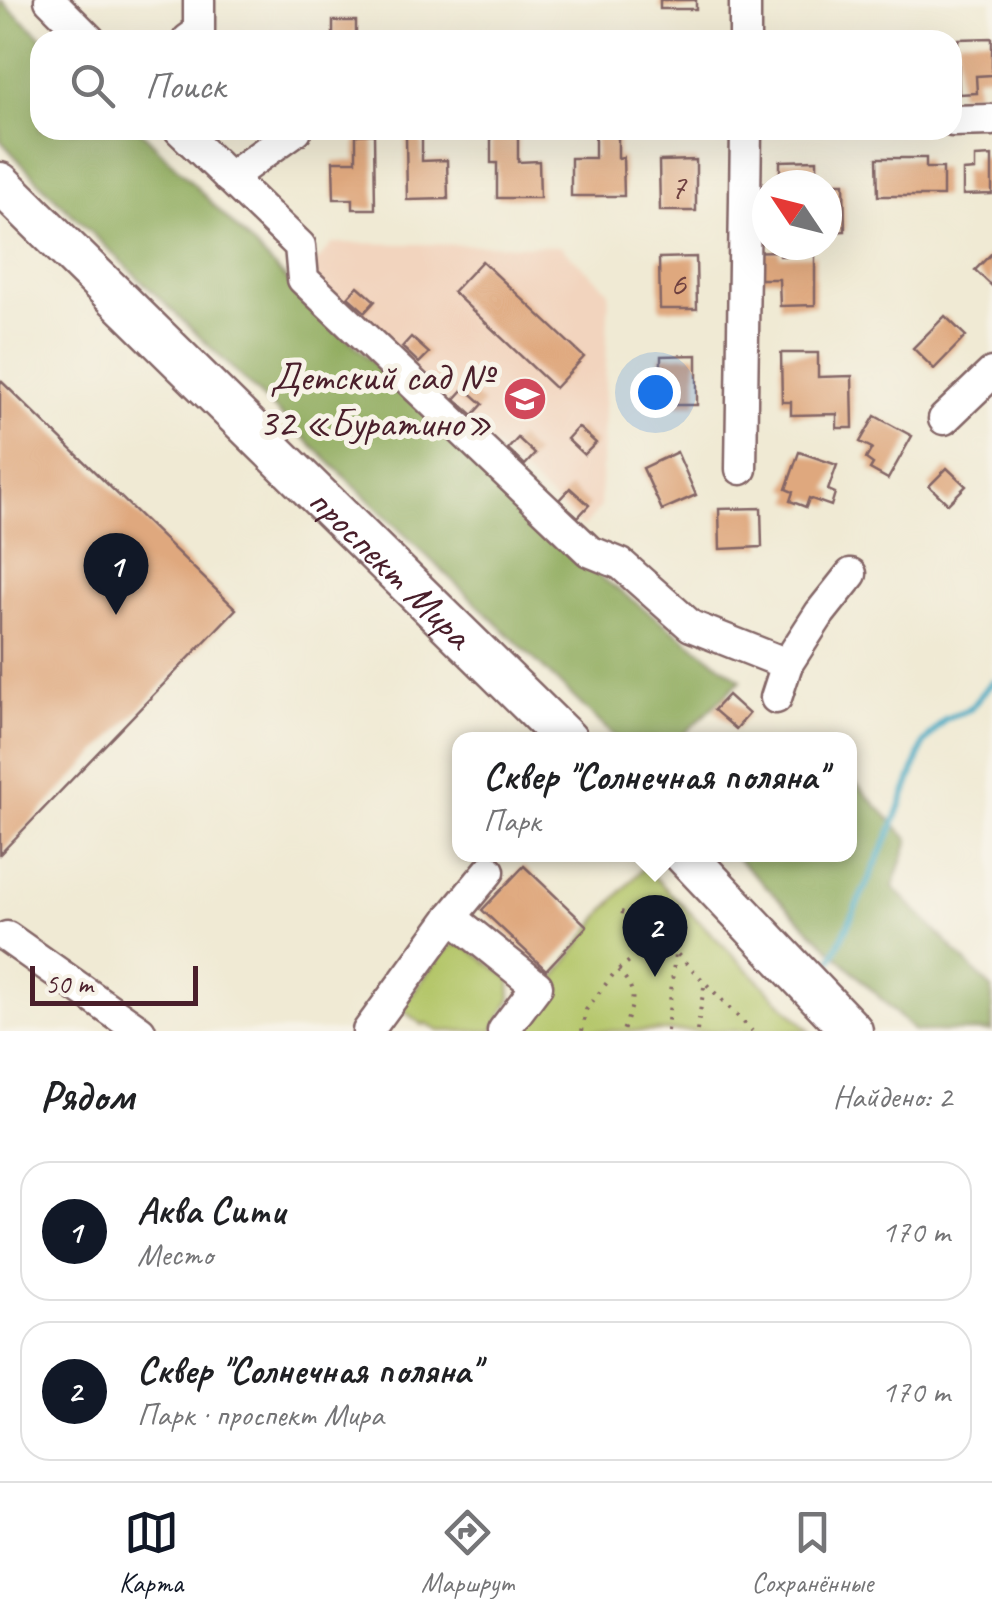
<!DOCTYPE html>
<html lang="ru">
<head>
<meta charset="utf-8">
<style>
  :root { --surface:#fff; --page:#f6f6f6; --text:#202124; --muted:#757577; --line:#e0e0e0; --accent:#111827 }
  body { margin:0; font-family:Caveat,sans-serif; background:var(--page); color:var(--text) }
  .compass { position:absolute; left:752px; top:170px; width:90px; height:90px; border-radius:50%; background:var(--surface); box-shadow:0 10px 40px #0002; rotate:305deg }
  .scale { position:absolute; left:30px; bottom:25px; width:168px; box-sizing:border-box; padding-left:10px; border:5px solid #4a1f2b; border-top:0; font-size:28px; line-height:35px; white-space:nowrap; color:#4a1f2b; -webkit-text-stroke:8px #f7f3e8; paint-order:stroke }
  .you { position:absolute; left:655px; top:392px; width:35px; height:35px; margin:-25px; border:8px solid #fff; border-radius:50%; background:#1a73e8; box-shadow:0 0 0 15px #1a73e833 }
  .badge { display:grid; place-items:center; width:65px; height:65px; border-radius:50%; background:var(--accent); color:#fff; font-size:32px; font-weight:700 }
  .pin { position:absolute; translate:-50% -82px; filter:drop-shadow(0 2px 5px #0008) }
  .pin::after { content:''; position:absolute; top:52px; width:35px; height:30px; background:inherit; clip-path:polygon(0 0,100% 0,50% 100%) }
  .popup { position:absolute; left:452px; top:732px; width:405px; height:130px; box-sizing:border-box; display:grid; place-content:center; border-radius:20px; background:var(--surface); filter:drop-shadow(0 2px 8px #0005); font-size:32px; white-space:nowrap; color:var(--muted) }
  .popup b { font-size:38px; color:var(--text) }
  .popup::after { content:''; position:absolute; left:50%; top:100%; margin-left:-20px; border:20px solid transparent; border-top-color:var(--surface) }
  .list { margin:0; padding:0; list-style:none }
  h2 { display:flex; justify-content:space-between; align-items:center; height:130px; margin:0; padding:0 40px; font-size:42px }
  h2 small { font-size:32px; font-weight:400; color:var(--muted) }
  .list li { display:grid; grid-template-columns:65px 1fr auto; gap:30px; align-items:center; box-sizing:border-box; height:140px; margin:0 20px 20px; padding:0 20px; border:2px solid var(--line); border-radius:30px }
  .list b { display:block; font-size:38px; white-space:nowrap }
  .list p { margin:0; font-size:32px; white-space:nowrap; color:var(--muted) }
  .list em { font-size:32px; font-style:normal; color:var(--muted) }
  .icon { flex:none; width:55px; height:55px; fill:none; stroke:currentColor; stroke-width:2; stroke-linecap:round; stroke-linejoin:round }
  .map { position:relative; flex:none; width:992px; height:1031px; overflow:hidden }
  .search { position:absolute; background:var(--surface); box-shadow:0 10px 40px #0002; left:30px; right:30px; top:30px; height:110px; display:flex; align-items:center; gap:25px; box-sizing:border-box; padding:0 35px; border-radius:30px; color:var(--muted); font-size:38px }
  .sheet { height:450px; background:var(--surface) }
  nav { display:flex; justify-content:space-around; align-items:center; box-sizing:border-box; height:140px; border-top:2px solid var(--line); background:var(--surface); font-size:28px; color:var(--muted) }
  nav a { display:grid; justify-items:center; gap:5px }
  nav .on { color:var(--accent) }
  .map>svg:first-child { display:block }
  .built { fill:#f2d4be }
  .green { fill:#b4c669; stroke:#7f724a; stroke-width:2.5 }
  .forest { fill:#8fab5d; stroke:#6c6544; stroke-width:2.5 }
  .lines { fill:none; stroke-linecap:round; stroke-linejoin:round }
  .stream { stroke:#42a9c2; stroke-width:6 }
  .building { fill:#dfa87e }
  .minor-casing { stroke:#846666; stroke-width:35 }
  .major-casing { stroke:#846666; stroke-width:45 }
  .path { stroke:#846666; stroke-width:4; stroke-dasharray:2.5 8; stroke-linecap:butt }
  .minor { stroke:#fff; stroke-width:30 }
  .major { stroke:#fff; stroke-width:40 }
  .labels { text-anchor:middle; stroke-width:10; stroke-linejoin:round; paint-order:stroke }
  .number-label { font-size:35px; fill:#6f4140 }
  .poi-label { font-size:40px; fill:#4a1f2b; stroke:#f7f3e8; text-anchor:end }
  .street-label { font-size:40px; fill:#4a1f2b; stroke:#f7f3e8 }
</style>
</head>
<body>
<div class="map">
<svg width="992" height="1031" viewBox="0 0 992 1031">
  <rect width="100%" height="100%" fill="#f7f3e8"/>
  <filter id="ink" filterUnits="userSpaceOnUse"><feTurbulence type="fractalNoise" baseFrequency=".01" numOctaves="2"/><feDisplacementMap in="SourceGraphic" scale="20" xChannelSelector="R" yChannelSelector="G"/><feConvolveMatrix kernelMatrix="1 2 1 2 8 2 1 2 1" color-interpolation-filters="sRGB"/></filter>
  <filter id="wash" filterUnits="userSpaceOnUse"><feTurbulence type="fractalNoise" baseFrequency=".0048" numOctaves="4" result="noise"/><feDisplacementMap in="SourceGraphic" scale="40" xChannelSelector="R" yChannelSelector="G"/><feGaussianBlur stdDeviation="2.25" result="paint"/><feColorMatrix in="noise" values="0 0 0 0 0 0 0 0 0 0 0 0 0 0 0 0 0 1.4 0 .05"/><feComposite in="paint" operator="in"/></filter>
  <g filter="url(#wash)">
    <rect width="100%" height="100%" fill="#f0ead4"/>
    <polygon class="built" points="333,243 560,246 609,291 600,508 583,528 307,273"/>
    <g class="green">
      <polygon points="644,867 810,1031 516,1031 604,911"/>
      <polygon points="453,944 465,946 510,979 511,998 493,1031 439,1031 426,1023 423,1025 401,1009 439,957"/>
    </g>
    <g class="forest">
      <polygon points="0,0 45,40 40,40 40,130 140,130 296,289 594,572 741,680 679,739 617,739 45,188 0,140"/>
      <polygon points="850,777 909,840 893,887 992,989 992,1031 914,1031 734,855 850,854"/>
    </g>
    <g class="lines">
      <polyline class="stream" points="832,959 891,831 924,743 945,719 970,709 992,682"/>
    </g>
    <g id="blocks">
      <g class="building">
        <rect x="660" y="0" width="36" height="9"/>
        <rect x="333" y="21" width="23" height="19"/>
        <polygon points="992,38 992,75 976,76 977,93 959,94 958,39"/>
        <polygon points="595,131 618,131 618,158 623,157 624,196 571,196 571,158 595,158"/>
        <polygon points="518,132 518,162 539,161 540,198 497,198 497,163 491,163 491,133"/>
        <polygon points="374,134 375,209 353,209 353,199 334,199 333,161 356,161 356,135"/>
        <polygon points="406,135 422,135 422,161 447,160 448,199 407,200"/>
        <polygon points="992,156 992,194 963,195 963,171 975,170 975,157"/>
        <polygon points="877,158 926,158 926,168 943,168 943,196 878,196"/>
        <polygon points="696,160 696,211 660,211 659,161"/>
        <polygon points="817,160 817,185 780,185 780,161"/>
        <polygon points="827,183 844,183 845,231 827,232"/>
        <polygon points="780,251 780,256 815,255 815,305 780,306 779,279 746,279 746,252"/>
        <polygon points="992,253 992,286 975,270"/>
        <polygon points="696,257 697,309 660,309 659,258"/>
        <polygon points="482,261 584,357 555,388 453,292"/>
        <polygon points="358,286 375,301 365,312 348,297"/>
        <polygon points="945,316 966,336 934,369 913,348"/>
        <polygon points="411,337 429,353 419,363 402,347"/>
        <polygon points="781,353 818,353 818,377 852,376 853,428 837,428 837,414 791,415 791,402 782,402"/>
        <polygon points="697,355 697,405 661,405 661,356"/>
        <polygon points="0,380 236,609 0,854"/>
        <polygon points="465,388 483,404 473,415 455,399"/>
        <polygon points="875,416 912,436 888,479 870,469 873,464 866,459 872,448 860,442"/>
        <polygon points="578,427 596,443 584,455 567,439"/>
        <polygon points="518,438 535,454 525,465 508,449"/>
        <polygon points="677,452 696,495 662,510 643,468"/>
        <polygon points="799,452 837,465 828,490 835,493 831,506 809,498 806,507 790,501 793,492 786,489"/>
        <polygon points="947,468 966,486 948,504 929,486"/>
        <polygon points="570,488 589,505 578,517 559,500"/>
        <polygon points="761,508 762,547 720,549 719,509"/>
        <polygon points="728,695 749,714 736,729 714,710"/>
        <polygon points="524,866 587,926 546,970 482,910"/>
      </g>
    </g>
  </g>
  <g filter="url(#ink)">
    <use href="#blocks" fill-opacity="0" stroke="#846666" stroke-width="2.5"/>
    <g class="lines">
      <g class="minor-casing">
        <g id="minor">
          <polyline points="50,0 90,40"/>
          <polyline points="745,0 745,40"/>
          <polyline points="188,40 199,32 199,0"/>
          <polyline points="952,121 992,120"/>
          <polyline points="180,130 300,246 303,279 589,551 621,564 691,626 787,664 776,698"/>
          <polyline points="229,178 296,130"/>
          <polyline points="944,419 992,373"/>
          <polyline points="741,469 746,130"/>
          <polyline points="787,664 820,613 851,574"/>
          <polyline points="451,917 537,986 503,1031"/>
          <polyline points="7,937 140,1031"/>
          <polyline points="368,1031 451,917 489,871"/>
        </g>
      </g>
      <g class="major-casing">
        <g id="major">
          <path id="s1" d="M0 183 567 740"/>
          <polyline points="684,854 852,1031"/>
        </g>
      </g>
      <g class="path">
        <polyline points="621,912 641,917 651,927"/>
        <path d="M618 970C640 993 633 1004 623 1031"/>
        <polyline points="582,1031 586,1010 615,972 644,950 651,927 752,1031"/>
        <polyline points="667,1031 675,953"/>
        <polyline points="697,1031 705,981"/>
      </g>
      <use href="#minor" class="minor"/>
      <use href="#major" class="major"/>
    </g>
  </g>
  <defs>
    <g id="school-disc" transform="scale(2.25)"><circle r="9.5" fill="#d1495b" stroke="#f7f3e8"/><path d="M0-5L7-2L0 1L-7-2ZM-4 1L0 2.5L4 1V4Q0 6-4 4Z" fill="#fff"/></g>
  </defs>
  <g fill-rule="evenodd">
    <use href="#school-disc" x="525" y="399"/>
  </g>
  <g class="labels">
    <g class="number-label">
      <text x="678" y="198">7</text>
      <text x="678" y="295">6</text>
    </g>
    <g class="poi-label">
      <text x="492" y="390">Детский сад №<tspan x="492" dy="46">32 «Буратино»</tspan></text>
    </g>
    <g class="street-label">
      <text dy="14" stroke="none"><textPath href="#s1" startOffset="548">проспект Мира</textPath></text>
    </g>
  </g>
</svg>
<svg class="compass" viewBox="-18 -18 36 36"><path d="M0-13l5 13h-10z" fill="#e53935"/><path d="M0 13l5-13h-10z" fill="#757577"/></svg>
<div class="scale">50 m</div>
<div class="you"></div>
<div class="pin badge" style="left:116px;top:615px">1</div>
<div class="pin badge" style="left:655px;top:977px">2</div>
<div class="popup"><b>Сквер &quot;Солнечная поляна&quot;</b>Парк</div>
<div class="search"><svg class="icon" aria-label="search" viewBox="0 0 24 24"><circle cx="10" cy="10" r="6"/><path d="M15 15l6 6"/></svg>Поиск</div>
</div>
<section class="sheet">
<h2>Рядом<small>Найдено: 2</small></h2>
<ul class="list">
<li><span class="badge">1</span><div><b>Аква Сити</b><p>Место</p></div><em>170 m</em></li>
<li><span class="badge">2</span><div><b>Сквер &quot;Солнечная поляна&quot;</b><p>Парк · проспект Мира</p></div><em>170 m</em></li>
</ul>
</section>
<nav>
<a class="on"><svg class="icon" aria-label="map" viewBox="0 0 24 24"><path d="M3 6l6-2 6 2 6-2v14l-6 2-6-2-6 2zM9 4v14M15 6v14"/></svg>Карта</a>
<a><svg class="icon" aria-label="directions" viewBox="0 0 24 24"><path d="M12 3l9 9-9 9-9-9zM9 14v-3h6M13 9l2 2-2 2"/></svg>Маршрут</a>
<a><svg class="icon" aria-label="saved" viewBox="0 0 24 24"><path d="M7 4h10v16l-5-4-5 4z"/></svg>Сохранённые</a>
</nav>
</body>
</html>
